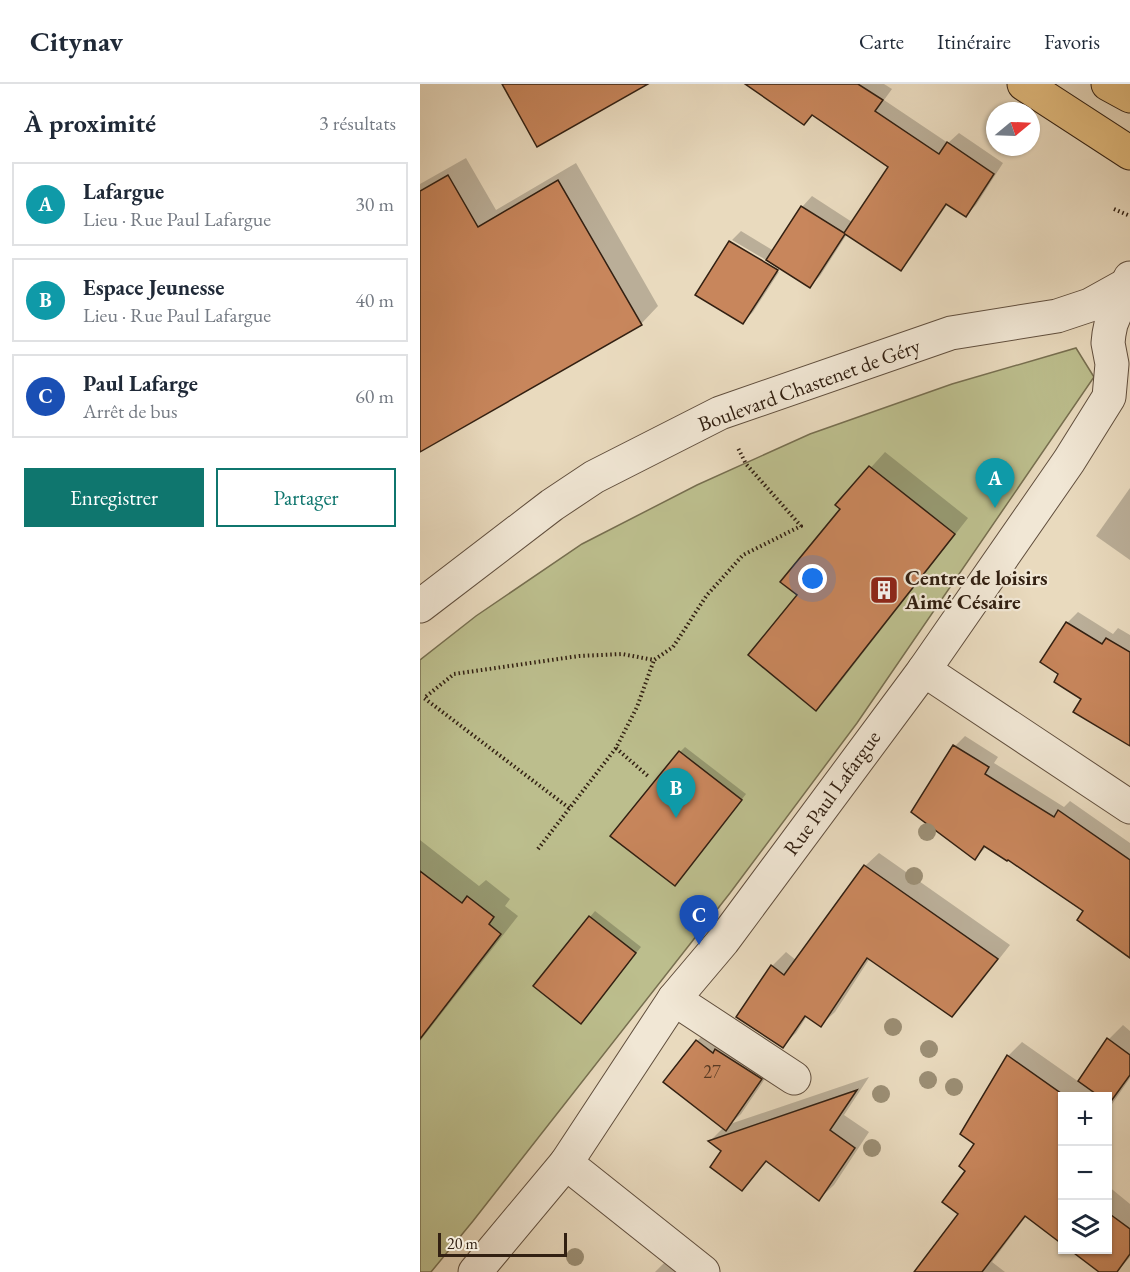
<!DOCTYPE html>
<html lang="fr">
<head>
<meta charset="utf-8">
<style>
  :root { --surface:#fff; --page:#f6f6f7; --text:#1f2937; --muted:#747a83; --line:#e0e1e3; --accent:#0f766e }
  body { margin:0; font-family:"EB Garamond",serif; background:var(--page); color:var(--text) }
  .controls { position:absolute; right:18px; bottom:18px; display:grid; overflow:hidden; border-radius:0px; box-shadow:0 2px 4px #0004 }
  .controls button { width:54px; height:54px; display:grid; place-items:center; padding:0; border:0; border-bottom:2px solid var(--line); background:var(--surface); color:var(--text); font:30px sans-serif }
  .compass { position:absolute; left:566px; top:18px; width:54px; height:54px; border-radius:50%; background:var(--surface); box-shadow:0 2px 4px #0004; rotate:71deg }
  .scale { position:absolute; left:18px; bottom:15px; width:129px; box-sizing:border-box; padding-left:6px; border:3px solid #322012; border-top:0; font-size:16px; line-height:21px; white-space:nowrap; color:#322012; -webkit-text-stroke:4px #f1e7d5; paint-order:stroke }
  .you { position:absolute; left:393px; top:495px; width:21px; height:21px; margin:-15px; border:4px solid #fff; border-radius:50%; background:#1a73e8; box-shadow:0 0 0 9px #1a73e833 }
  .badge { display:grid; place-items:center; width:39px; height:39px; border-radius:50%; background:var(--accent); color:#fff; font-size:20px; font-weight:700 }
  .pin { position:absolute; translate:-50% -50px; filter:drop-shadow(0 2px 3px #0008) }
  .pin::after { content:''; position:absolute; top:32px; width:21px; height:18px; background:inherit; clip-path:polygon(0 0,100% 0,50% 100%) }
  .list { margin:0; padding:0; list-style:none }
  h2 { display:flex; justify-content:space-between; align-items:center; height:78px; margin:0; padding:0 24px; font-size:26px }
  h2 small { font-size:20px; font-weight:400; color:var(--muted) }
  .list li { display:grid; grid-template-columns:39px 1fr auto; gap:18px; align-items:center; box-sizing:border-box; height:84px; margin:0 12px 12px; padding:0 12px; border:2px solid var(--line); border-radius:0px }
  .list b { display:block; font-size:22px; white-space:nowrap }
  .list p { margin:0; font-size:20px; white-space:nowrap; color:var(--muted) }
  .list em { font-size:20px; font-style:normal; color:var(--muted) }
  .actions { display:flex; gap:12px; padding:18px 24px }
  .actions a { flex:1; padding:14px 0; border:2px solid var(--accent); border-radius:0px; text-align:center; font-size:21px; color:var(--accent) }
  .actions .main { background:var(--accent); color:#fff }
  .icon { flex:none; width:33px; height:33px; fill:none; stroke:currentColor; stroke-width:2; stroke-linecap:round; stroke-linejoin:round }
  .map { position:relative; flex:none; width:710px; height:1188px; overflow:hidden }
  header { display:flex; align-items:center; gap:36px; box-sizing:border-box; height:84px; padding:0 30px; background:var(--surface); border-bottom:2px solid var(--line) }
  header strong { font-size:28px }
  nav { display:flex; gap:33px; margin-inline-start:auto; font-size:21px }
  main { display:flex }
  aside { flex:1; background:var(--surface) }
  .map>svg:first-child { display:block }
  .green { fill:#bcbe8d; stroke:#776f50; stroke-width:1.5 }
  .shadow { fill:#0003 }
  .building { fill:#c8865c; stroke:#322012; stroke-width:1.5 }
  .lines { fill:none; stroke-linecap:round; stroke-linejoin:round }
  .minor-casing { stroke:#604e3d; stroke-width:35 }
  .major-casing { stroke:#322012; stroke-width:35 }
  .path { stroke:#322012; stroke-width:4; stroke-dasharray:1.5 3; stroke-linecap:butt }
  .minor { stroke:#f1e7d5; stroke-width:33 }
  .major { stroke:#e4bd7f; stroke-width:33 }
  .tree { fill:#9b8e74 }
  .labels { text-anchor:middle; stroke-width:4.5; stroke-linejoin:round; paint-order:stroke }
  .number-label { font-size:18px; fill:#583a24 }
  .street-label { font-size:21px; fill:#322012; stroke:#f1e7d5 }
  .poi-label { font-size:21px; font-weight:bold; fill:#322012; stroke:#f1e7d5; text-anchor:start }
</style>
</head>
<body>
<header>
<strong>Citynav</strong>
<nav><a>Carte</a><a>Itinéraire</a><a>Favoris</a></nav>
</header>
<main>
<aside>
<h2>À proximité<small>3 résultats</small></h2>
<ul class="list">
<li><span class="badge" style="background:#0f9aa8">A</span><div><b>Lafargue</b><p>Lieu · Rue Paul Lafargue</p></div><em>30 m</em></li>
<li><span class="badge" style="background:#0f9aa8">B</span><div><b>Espace Jeunesse</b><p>Lieu · Rue Paul Lafargue</p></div><em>40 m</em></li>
<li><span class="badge" style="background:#1a4fb4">C</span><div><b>Paul Lafarge</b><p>Arrêt de bus</p></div><em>60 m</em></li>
</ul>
<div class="actions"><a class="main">Enregistrer</a><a>Partager</a></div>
</aside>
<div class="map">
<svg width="710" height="1188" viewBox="0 0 710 1188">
  <rect width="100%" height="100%" fill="#e9dabe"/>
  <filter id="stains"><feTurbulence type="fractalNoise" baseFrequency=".00333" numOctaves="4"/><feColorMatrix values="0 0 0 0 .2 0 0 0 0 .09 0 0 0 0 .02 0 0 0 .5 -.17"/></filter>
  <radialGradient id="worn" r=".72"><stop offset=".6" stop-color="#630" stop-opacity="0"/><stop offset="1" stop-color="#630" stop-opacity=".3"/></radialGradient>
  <polygon class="green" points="656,264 674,293 437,639 310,809 53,1137 11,1188 0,1188 0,576 56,532 162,460 277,401 390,350 532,300"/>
  <g class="shadow">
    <polygon points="328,0 464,0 472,5 464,16 528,59 539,49 583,79 556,121 546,131 528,119 491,174 481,185 427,150 400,192 390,202 312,156 321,147 354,167 382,123 392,112 432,138 471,83 393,30 384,39"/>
    <polygon points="46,74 76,126 156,79 238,222 221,240 0,367 0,100"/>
    <polygon points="311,157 311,159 359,188 333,228 323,238 277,211"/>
    <polygon points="465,368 548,434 411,610 396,625 379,511 422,425 417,421"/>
    <polygon points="710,404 710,476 676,452"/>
    <polygon points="658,528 693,550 698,544 710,551 710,660 655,627 663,614 640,590 647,539"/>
    <polygon points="545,652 578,673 574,679 644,723 650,717 710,759 710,872 659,836 666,827 567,762 555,774 493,728 535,662"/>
    <polygon points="265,663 326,710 260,795 260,668"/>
    <polygon points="0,756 59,802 66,796 90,815 85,822 98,832 0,957"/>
    <polygon points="459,769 590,861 546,917 532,931 450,874 415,928 401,941 387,932 376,949 362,962 318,933 352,882 366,868 377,877 445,782"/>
    <polygon points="175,827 221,863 161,938 170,833"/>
    <polygon points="703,941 710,947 710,994 688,1026 688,1012 642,1012 642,1158 607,1131 572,1178 585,1188 496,1188 541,1130 547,1087 588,972 602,958 659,998 689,955"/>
    <polygon points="292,942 355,980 321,1030 310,1040 449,993 424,1031 449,1048 414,1101 399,1115 348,1076 322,1105 303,1067 290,1057 304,1043 277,957"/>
    <polygon points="688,1102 710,1120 710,1173 697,1188 682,1188 652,1166 688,1166"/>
    <polygon points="245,1178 257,1188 235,1188"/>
  </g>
  <g class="building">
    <polygon points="82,0 228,0 117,63"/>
    <polygon points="325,0 438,0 463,16 455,27 519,70 527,58 574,90 546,133 526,120 481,187 425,150 390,204 346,176 381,122 424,149 468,83 392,31 384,41"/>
    <polygon points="28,91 58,143 138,96 222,241 0,368 0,107"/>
    <polygon points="309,157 358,186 323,240 275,211"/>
    <polygon points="449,382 535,450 396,627 328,571 377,511 360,498 420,425 415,421"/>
    <polygon points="646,538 682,560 686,554 710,568 710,662 653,628 661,615 634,598 638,590 620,578"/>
    <polygon points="533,661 569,683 565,690 634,733 638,726 710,776 710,874 657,836 663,827 588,776 587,777 564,762 555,776 491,728"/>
    <polygon points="259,667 322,716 255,802 190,752"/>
    <polygon points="444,781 578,875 532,933 447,874 401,943 385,932 363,964 316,933 351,881 364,891"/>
    <polygon points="0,787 42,819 47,812 74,833 69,840 81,850 0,955"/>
    <polygon points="169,832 216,869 161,940 113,902"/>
    <polygon points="687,954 710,971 710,991 689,1020 687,1018 687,1012 679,1012 658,997"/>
    <polygon points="276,956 293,969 295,965 342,995 306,1047 243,998"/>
    <polygon points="587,971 642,1010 642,1160 605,1132 562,1188 494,1188 538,1130 522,1118 545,1087 539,1082 554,1060 540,1050"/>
    <polygon points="437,1006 410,1046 435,1064 399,1117 346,1077 322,1107 290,1083 301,1067 288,1057"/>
    <polygon points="687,1128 710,1145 710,1170 697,1188 679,1188 650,1166 687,1166"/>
  </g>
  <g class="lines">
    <g class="minor-casing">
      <g id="minor">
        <polyline points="0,522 132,421 174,393 300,329 531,249 637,232 670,221 706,201"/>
        <polyline points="504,586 710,723"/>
        <polyline points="254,915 374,994"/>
        <polyline points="146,1079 283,1188"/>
        <polyline points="55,1188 146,1079 254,915 303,857 504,586 649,377 689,313 692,280 688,259 689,250 691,240 710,194"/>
      </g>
    </g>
    <g class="major-casing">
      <g id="major">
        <polyline points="604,0 710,69"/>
        <polyline points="688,0 710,12"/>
      </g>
    </g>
    <g class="path">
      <polyline points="694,125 710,132"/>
      <polyline points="196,664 229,693"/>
      <polyline points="149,724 4,614 34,590 159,572 202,570 234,576 253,563 287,511 323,471 381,442 326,380 318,364"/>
      <polyline points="118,765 196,664 217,623 234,576"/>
    </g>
    <use href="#minor" class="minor"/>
    <use href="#major" class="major"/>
  </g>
  <g class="tree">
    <circle cx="507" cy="748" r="9"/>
    <circle cx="494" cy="792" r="9"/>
    <circle cx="473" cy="943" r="9"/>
    <circle cx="509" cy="965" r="9"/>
    <circle cx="508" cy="996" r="9"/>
    <circle cx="534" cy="1003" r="9"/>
    <circle cx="461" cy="1010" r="9"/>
    <circle cx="452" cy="1064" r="9"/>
    <circle cx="155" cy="1173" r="9"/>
  </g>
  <defs>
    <g id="building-square" transform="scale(1.5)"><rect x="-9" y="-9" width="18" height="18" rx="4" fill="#8f2418" stroke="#f1e7d5"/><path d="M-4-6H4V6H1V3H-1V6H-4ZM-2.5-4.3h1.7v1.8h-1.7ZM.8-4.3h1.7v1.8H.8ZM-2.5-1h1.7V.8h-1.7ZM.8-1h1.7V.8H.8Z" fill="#fff"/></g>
  </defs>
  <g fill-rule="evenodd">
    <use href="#building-square" x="464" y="506"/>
  </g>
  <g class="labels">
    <g class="number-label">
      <text x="292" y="994">27</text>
    </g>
    <g class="street-label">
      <text transform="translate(389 301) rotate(-20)" y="7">Boulevard Chastenet de Géry</text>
      <text transform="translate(412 709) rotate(-54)" y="7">Rue Paul Lafargue</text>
    </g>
    <g class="poi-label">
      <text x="485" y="501">Centre de loisirs<tspan x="485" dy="24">Aimé Césaire</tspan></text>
    </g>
  </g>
  <rect width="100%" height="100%" filter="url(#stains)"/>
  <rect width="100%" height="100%" fill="url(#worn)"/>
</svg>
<div class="controls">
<button>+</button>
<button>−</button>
<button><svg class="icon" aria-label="layers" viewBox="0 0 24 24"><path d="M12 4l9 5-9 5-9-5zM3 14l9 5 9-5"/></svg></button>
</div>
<svg class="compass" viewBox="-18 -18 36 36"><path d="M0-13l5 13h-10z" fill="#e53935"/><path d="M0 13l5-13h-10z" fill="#747a83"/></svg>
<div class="scale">20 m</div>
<div class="you"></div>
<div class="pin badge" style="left:575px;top:424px;background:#0f9aa8">A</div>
<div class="pin badge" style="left:256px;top:734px;background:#0f9aa8">B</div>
<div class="pin badge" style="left:279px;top:861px;background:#1a4fb4">C</div>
</div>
</main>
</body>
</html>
